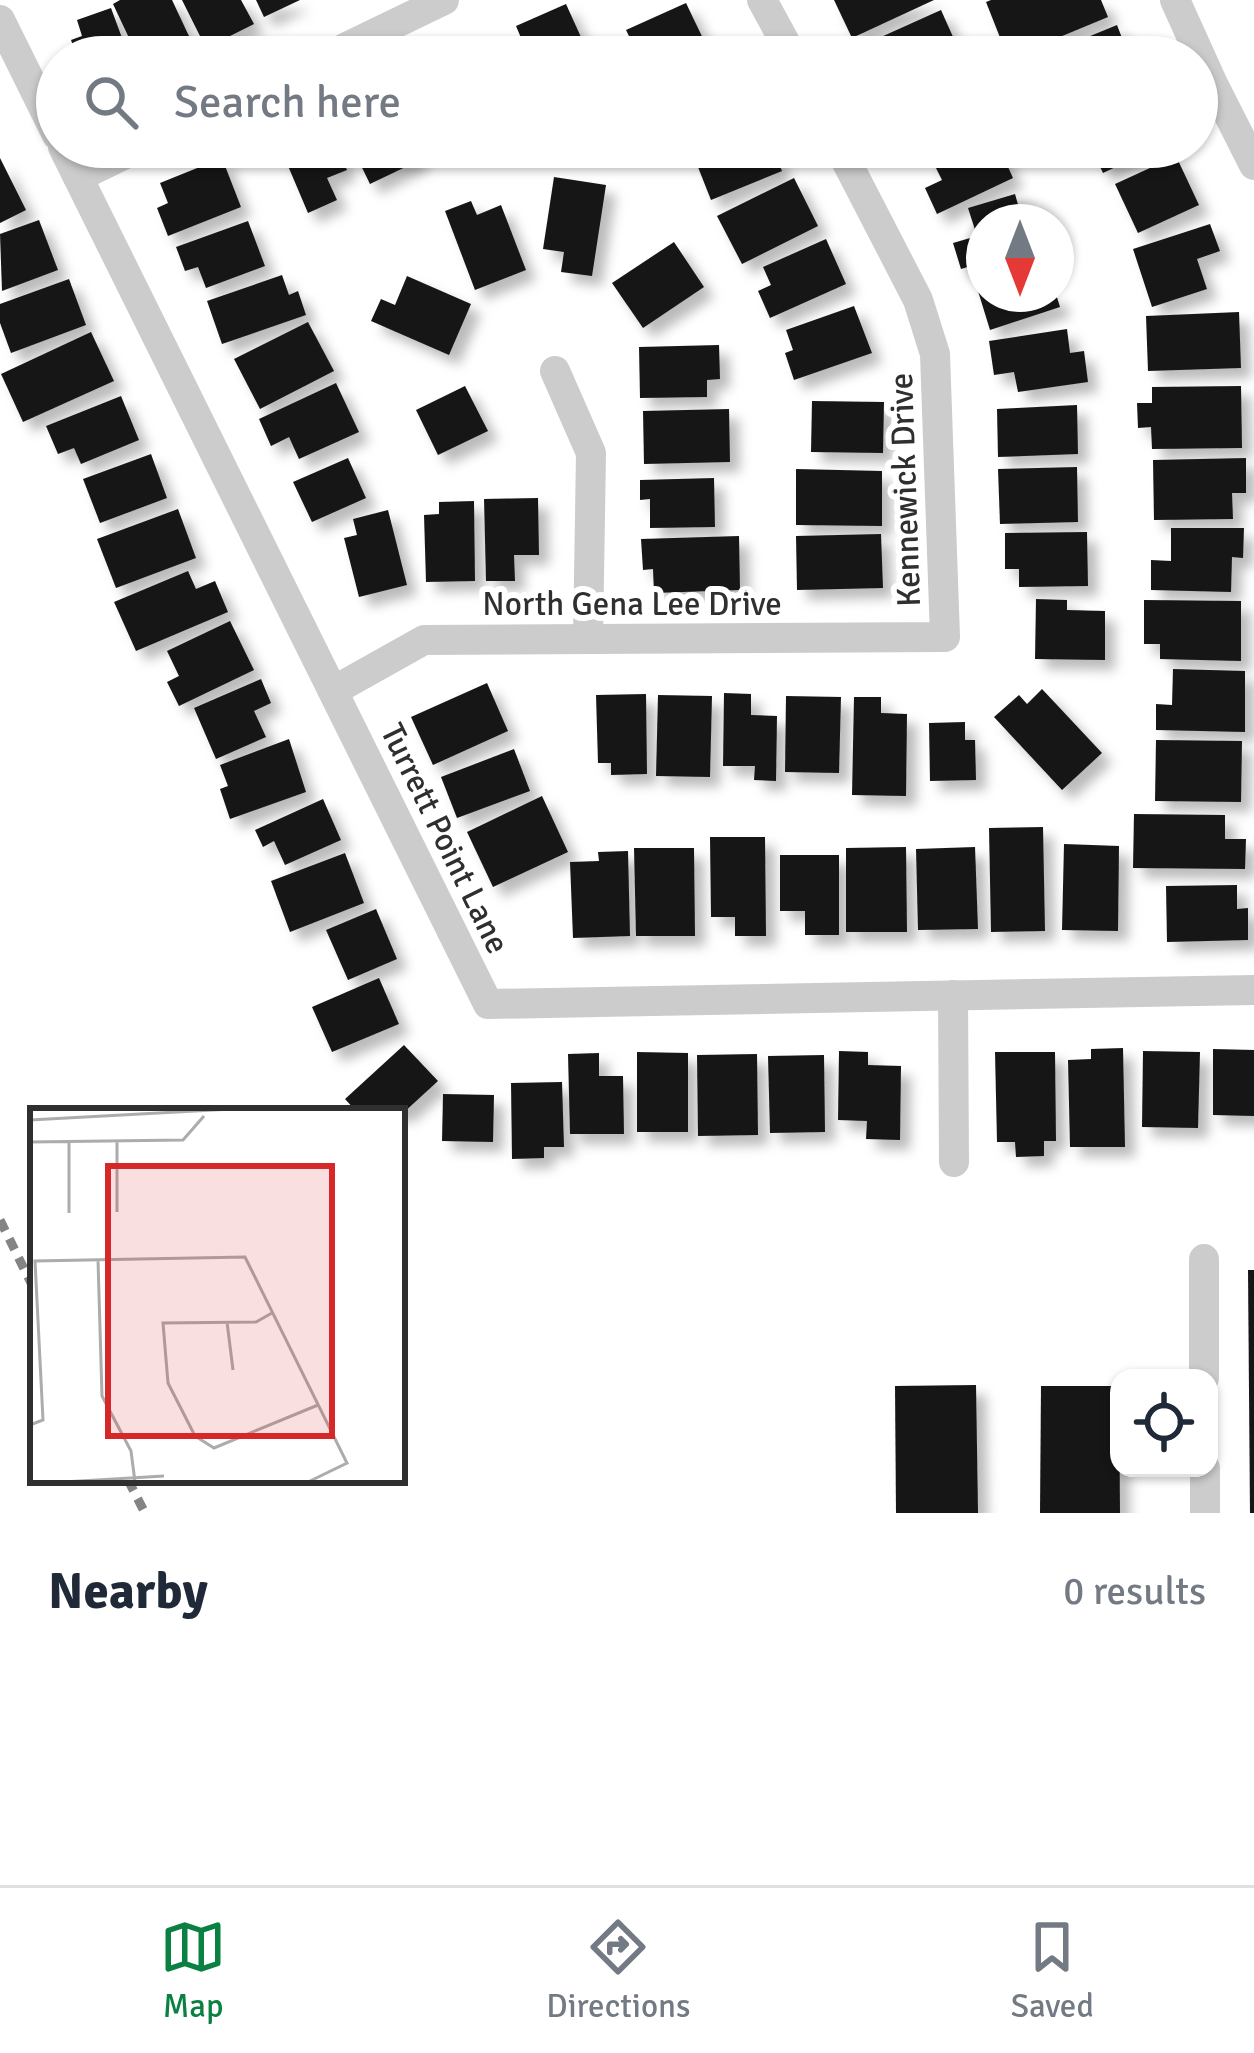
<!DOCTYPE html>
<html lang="en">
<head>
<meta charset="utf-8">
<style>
  :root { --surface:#fff; --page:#f6f6f7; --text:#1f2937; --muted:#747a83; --line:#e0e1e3; --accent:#0b8043 }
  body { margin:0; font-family:Signika,sans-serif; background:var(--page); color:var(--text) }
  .controls { position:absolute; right:36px; bottom:36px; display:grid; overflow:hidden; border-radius:24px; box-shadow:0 3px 9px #0004 }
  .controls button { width:108px; height:108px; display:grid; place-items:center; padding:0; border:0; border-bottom:3px solid var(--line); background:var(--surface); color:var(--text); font:60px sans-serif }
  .compass { position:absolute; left:966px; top:204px; width:108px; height:108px; border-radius:50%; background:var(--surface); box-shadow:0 3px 9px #0004; rotate:180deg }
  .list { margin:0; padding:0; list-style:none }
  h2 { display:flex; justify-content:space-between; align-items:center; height:156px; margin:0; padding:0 48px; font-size:51px }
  h2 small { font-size:39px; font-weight:400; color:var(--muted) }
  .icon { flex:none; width:66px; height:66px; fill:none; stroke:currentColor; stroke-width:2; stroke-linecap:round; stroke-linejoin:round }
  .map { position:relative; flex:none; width:1254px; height:1513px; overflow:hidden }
  .search { position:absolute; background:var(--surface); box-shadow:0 3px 9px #0004; left:36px; right:36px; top:36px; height:132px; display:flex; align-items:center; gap:30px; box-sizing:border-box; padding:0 42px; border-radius:66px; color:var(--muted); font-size:45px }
  .sheet { height:372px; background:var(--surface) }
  nav { display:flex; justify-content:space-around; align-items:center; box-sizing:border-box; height:168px; border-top:3px solid var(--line); background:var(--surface); font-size:33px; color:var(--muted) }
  nav a { display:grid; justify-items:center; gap:6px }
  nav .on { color:var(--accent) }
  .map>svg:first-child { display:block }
  .building { fill:#161616; filter:url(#shadow) }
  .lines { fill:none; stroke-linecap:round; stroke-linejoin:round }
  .minor { stroke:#ccc; stroke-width:30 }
  .rail { stroke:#848484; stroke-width:9; stroke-dasharray:12 9; stroke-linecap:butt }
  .labels { text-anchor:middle; stroke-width:12; stroke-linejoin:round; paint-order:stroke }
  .street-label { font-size:33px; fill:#2f2f2f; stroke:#fff }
  .inset-road { fill:none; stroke:#acacac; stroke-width:3 }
  .view { fill:#d62828; fill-opacity:0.15; stroke:#d62828; stroke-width:6 }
  .inset-edge { fill:none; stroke:#2f2f2f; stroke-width:6 }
</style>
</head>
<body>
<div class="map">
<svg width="1254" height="1513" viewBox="0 0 1254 1513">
  <defs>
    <filter id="shadow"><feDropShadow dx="10" dy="10" stdDeviation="6" flood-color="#0004"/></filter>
  </defs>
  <rect width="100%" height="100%" fill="#fff"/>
  <g class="building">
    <polygon points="120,0 172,0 196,51 182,57 138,57 113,4"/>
    <polygon points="182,0 241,0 254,24 206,48"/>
    <polygon points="256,0 300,0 264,17"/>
    <polygon points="834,0 934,0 852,38"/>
    <polygon points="991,0 1101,0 1108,17 1026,51 1021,38 1003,45 986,2"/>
    <polygon points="686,3 708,49 691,57 639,57 626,30"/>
    <polygon points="566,4 590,57 529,57 516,26"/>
    <polygon points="111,8 129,57 77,57 71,40 82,36 77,20"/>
    <polygon points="941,10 962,57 866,57 861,46"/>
    <polygon points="1117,25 1127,51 1111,57 1039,57"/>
    <polygon points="280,147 336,147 347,170 327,178 337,200 308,213"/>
    <polygon points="352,147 414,147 420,160 370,184"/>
    <polygon points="719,147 772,147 782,171 711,200 694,157"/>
    <polygon points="950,147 999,147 1013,178 937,214 925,188 942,180 930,156"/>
    <polygon points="1091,147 1158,147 1103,173"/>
    <polygon points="1176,156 1199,205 1138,233 1115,184"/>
    <polygon points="0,158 26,210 0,223"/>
    <polygon points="222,158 241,207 168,236 157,208 168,203 160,183"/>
    <polygon points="554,177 606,185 592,276 561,272 564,252 543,249"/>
    <polygon points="794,178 818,226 742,264 717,216"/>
    <polygon points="1015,194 1023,222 984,222 984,262 961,269 953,243 977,236 968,208"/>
    <polygon points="471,201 477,215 501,205 526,270 475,290 445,211"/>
    <polygon points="39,220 58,270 2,291 0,234"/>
    <polygon points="248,221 265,266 206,288 198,267 185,271 176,247"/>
    <polygon points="1210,224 1220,251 1197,259 1207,289 1152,307 1133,249"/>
    <polygon points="826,239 846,284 770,318 758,291 771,285 763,267"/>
    <polygon points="674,242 704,287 643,328 612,283"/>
    <polygon points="282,275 289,295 298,291 306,315 222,344 207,301"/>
    <polygon points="984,275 984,294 1056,294 1060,307 990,330 974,278"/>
    <polygon points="407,276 471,304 449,355 371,321 381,299 395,305"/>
    <polygon points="69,279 86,325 11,353 0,323 0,304"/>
    <polygon points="854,306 872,353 794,380 785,353 793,350 786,330"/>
    <polygon points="1239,312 1241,368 1148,371 1146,316"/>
    <polygon points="308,322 334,371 260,409 234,359"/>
    <polygon points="1067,329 1070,353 1084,351 1088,382 1018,392 1014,372 994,375 989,341"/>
    <polygon points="91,332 114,381 23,422 1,374"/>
    <polygon points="719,345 720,379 707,380 707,397 640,398 639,347"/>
    <polygon points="336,383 359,432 299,459 289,437 271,446 259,419"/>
    <polygon points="465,386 488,431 438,455 416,410"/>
    <polygon points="1241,386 1242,448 1152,449 1151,427 1138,428 1137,403 1152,403 1152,387"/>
    <polygon points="121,396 139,440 81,464 74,448 58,454 46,426"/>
    <polygon points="812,401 884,402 883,453 811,452"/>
    <polygon points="1077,405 1078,454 998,457 997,409"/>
    <polygon points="729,409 730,462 644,464 643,411"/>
    <polygon points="151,454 167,498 100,523 83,479"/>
    <polygon points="348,458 366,498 312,522 293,482"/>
    <polygon points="1246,458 1246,493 1232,493 1233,519 1154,520 1153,460"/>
    <polygon points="1077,467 1078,522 1000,524 998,469"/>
    <polygon points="796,469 882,471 882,526 796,525"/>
    <polygon points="714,478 715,527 650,528 650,499 640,500 640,480"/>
    <polygon points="538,498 539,555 514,555 515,581 486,581 484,499"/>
    <polygon points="474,501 475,581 426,582 424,515 439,514 439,502"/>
    <polygon points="178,509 196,558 116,588 97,539"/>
    <polygon points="388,510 407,585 359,597 344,538 357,535 353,519"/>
    <polygon points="1171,528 1244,528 1243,558 1232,557 1231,592 1151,590 1151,560 1171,561"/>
    <polygon points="1087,532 1088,586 1019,587 1019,569 1005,569 1005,533"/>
    <polygon points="881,534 883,588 797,590 796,536"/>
    <polygon points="739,536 740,590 654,593 653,569 643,570 641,539"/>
    <polygon points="188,571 196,589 215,581 228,612 136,651 114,602"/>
    <polygon points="1036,599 1067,600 1067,610 1105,611 1105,660 1035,659"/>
    <polygon points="1144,600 1241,601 1241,661 1160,659 1160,644 1144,644"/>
    <polygon points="230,621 254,670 179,706 167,682 179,676 167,651"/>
    <polygon points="1173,669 1245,671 1245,732 1156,730 1156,704 1172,705"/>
    <polygon points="261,679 271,703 254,711 266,737 216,759 194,708"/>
    <polygon points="487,683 508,731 433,765 411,717"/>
    <polygon points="1042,689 1102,753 1062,790 994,717 1019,695 1027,704"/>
    <polygon points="724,693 751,694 751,715 777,716 776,781 754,780 755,766 723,766"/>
    <polygon points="646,694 647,774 611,775 611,763 598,763 596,695"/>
    <polygon points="658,695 712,696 710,777 656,776"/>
    <polygon points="786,696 841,697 839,773 785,772"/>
    <polygon points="854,697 881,697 881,713 907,714 906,796 852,795"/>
    <polygon points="965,722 965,740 975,740 976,780 930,781 929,723"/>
    <polygon points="289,739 306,792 230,819 220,789 228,786 220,765"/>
    <polygon points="1156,740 1242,741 1241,802 1155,801"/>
    <polygon points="514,749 530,791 457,818 441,777"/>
    <polygon points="542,796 568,852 493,887 467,832"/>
    <polygon points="323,799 341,840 285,865 274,841 263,847 255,830"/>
    <polygon points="1134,814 1225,815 1225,839 1246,839 1245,869 1133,868"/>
    <polygon points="1043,827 1045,931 991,932 989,828"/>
    <polygon points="710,837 765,837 766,936 735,936 735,917 711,917"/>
    <polygon points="1064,844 1119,846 1118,931 1062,930"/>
    <polygon points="906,847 907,932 846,932 846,848"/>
    <polygon points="975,847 978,929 918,930 916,849"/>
    <polygon points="634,848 694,848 695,936 636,936"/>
    <polygon points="628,851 630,936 573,938 570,862 599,861 598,852"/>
    <polygon points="345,853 364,903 290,932 271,881"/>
    <polygon points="780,855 839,855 839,935 805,935 805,911 780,911"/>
    <polygon points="1237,885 1237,909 1248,908 1248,940 1167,942 1166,886"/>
    <polygon points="376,909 397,959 348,980 326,930"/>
    <polygon points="379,978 399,1024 332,1052 312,1007"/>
    <polygon points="404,1045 438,1081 402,1114 402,1111 356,1111 345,1099"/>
    <polygon points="1123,1048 1125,1147 1070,1147 1068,1060 1091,1059 1091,1049"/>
    <polygon points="1213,1049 1254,1050 1254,1116 1213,1115"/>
    <polygon points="839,1051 868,1052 868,1065 901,1066 900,1140 866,1139 867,1121 838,1120"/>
    <polygon points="1143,1051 1200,1052 1198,1128 1142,1127"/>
    <polygon points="637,1052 688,1053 688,1132 637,1132"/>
    <polygon points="995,1052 1055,1052 1056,1141 1044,1141 1044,1156 1016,1157 1015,1142 997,1142"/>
    <polygon points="599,1053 599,1076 623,1076 624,1134 570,1134 568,1054"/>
    <polygon points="757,1054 758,1135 698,1136 697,1055"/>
    <polygon points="824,1055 825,1132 770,1133 768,1056"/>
    <polygon points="562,1082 564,1147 544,1147 544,1158 512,1159 511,1083"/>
    <polygon points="443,1094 494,1095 493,1142 442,1141"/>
    <polygon points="1248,1270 1254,1270 1254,1513 1250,1513"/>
    <polygon points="976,1385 978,1513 896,1513 895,1386"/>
    <polygon points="1041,1386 1119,1386 1120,1513 1040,1513"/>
  </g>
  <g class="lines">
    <g class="minor">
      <polyline points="762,0 793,57"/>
      <polyline points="1175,0 1212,82 1254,165"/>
      <polyline points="0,20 57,135"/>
      <polyline points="326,57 444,0"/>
      <polyline points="63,147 488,1004 1254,990"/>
      <polyline points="78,177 140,147"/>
      <polyline points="555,371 591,453 588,639"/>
      <polyline points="333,691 424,640 945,637 935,354 918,300 839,147"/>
      <polyline points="953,995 954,1162"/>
      <polyline points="1204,1259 1204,1378"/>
      <polyline points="1205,1468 1205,1513"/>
    </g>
    <g class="rail">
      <polyline points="0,1220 33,1287"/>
      <polyline points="128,1480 145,1513"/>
    </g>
  </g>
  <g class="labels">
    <g class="street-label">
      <text transform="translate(904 490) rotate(-92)" y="12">Kennewick Drive</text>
      <text x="632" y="615">North Gena Lee Drive</text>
      <text transform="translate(446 838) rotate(64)" y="12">Turrett Point Lane</text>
    </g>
  </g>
  <g transform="translate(30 1108)">
    <rect width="375" height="375" fill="#fff"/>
    <path class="inset-road" d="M0 12 202 1M39 33V105M87 33V104M0 34 153 32 174 8M0 41 1 100M68 152 72 288 101 343 105 374M242 205 226 214 133 215 138 275 165 328 184 340 288 297M197 214 203 262M0 317 13 312 5 153 215 149 317 355 278 374M33 374 134 368"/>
    <path class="view" d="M78 58H302V328H78Z"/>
    <rect width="375" height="375" class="inset-edge"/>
  </g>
</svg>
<div class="controls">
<button><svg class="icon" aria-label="locate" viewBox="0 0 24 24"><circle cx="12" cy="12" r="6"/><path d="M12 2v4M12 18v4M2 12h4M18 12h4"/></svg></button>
</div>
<svg class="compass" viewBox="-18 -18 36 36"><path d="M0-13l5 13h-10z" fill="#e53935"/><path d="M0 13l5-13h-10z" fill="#747a83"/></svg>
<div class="search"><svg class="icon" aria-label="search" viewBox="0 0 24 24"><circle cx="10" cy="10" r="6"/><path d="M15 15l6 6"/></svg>Search here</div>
</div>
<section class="sheet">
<h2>Nearby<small>0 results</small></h2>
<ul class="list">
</ul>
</section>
<nav>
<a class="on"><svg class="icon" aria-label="map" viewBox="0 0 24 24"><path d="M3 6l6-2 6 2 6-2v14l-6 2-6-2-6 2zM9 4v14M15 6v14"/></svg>Map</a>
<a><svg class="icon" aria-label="directions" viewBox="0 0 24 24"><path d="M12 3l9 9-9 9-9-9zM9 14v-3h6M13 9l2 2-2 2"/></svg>Directions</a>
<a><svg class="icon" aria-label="saved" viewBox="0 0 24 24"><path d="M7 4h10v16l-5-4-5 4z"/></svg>Saved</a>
</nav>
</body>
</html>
